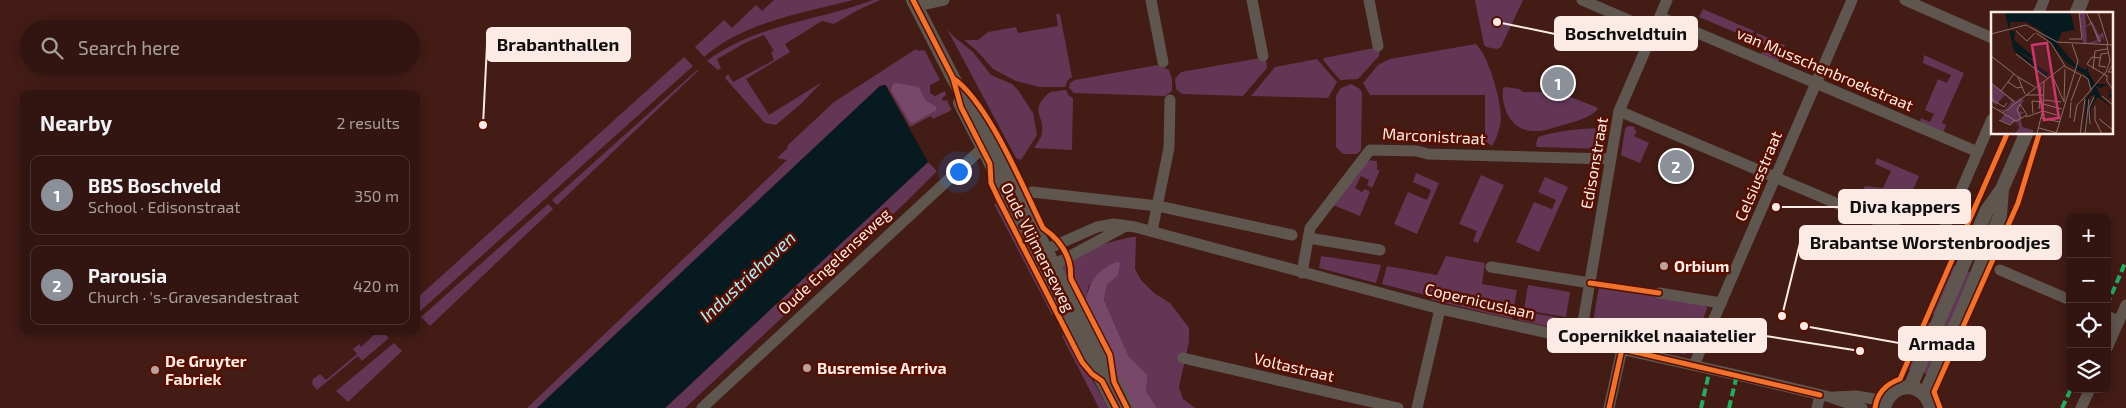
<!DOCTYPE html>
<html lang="en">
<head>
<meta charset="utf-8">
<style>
  :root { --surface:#321510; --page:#3a1e19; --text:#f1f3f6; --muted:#a89f9f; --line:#4d3430; --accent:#8c9099 }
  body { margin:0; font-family:"Exo 2",sans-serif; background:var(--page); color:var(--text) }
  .controls { position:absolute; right:15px; bottom:15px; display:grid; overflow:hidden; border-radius:10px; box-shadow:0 2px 12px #0003 }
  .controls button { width:45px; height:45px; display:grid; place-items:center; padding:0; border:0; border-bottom:1px solid var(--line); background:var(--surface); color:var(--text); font:25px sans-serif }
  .you { position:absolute; left:958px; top:171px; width:18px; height:18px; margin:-12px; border:4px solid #fff; border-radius:50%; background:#1a73e8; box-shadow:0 0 0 8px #1a73e833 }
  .badge { display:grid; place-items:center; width:32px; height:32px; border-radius:50%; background:var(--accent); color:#fff; font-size:16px; font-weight:700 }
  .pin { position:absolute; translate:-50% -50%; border:2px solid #fff; box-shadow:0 1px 5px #0006 }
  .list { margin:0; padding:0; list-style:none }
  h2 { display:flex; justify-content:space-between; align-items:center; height:65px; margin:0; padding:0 20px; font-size:21px }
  h2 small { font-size:16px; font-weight:400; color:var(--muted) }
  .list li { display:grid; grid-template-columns:32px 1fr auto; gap:15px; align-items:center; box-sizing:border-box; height:80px; margin:0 10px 10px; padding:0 10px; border:1px solid var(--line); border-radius:10px }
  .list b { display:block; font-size:19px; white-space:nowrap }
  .list p { margin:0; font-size:16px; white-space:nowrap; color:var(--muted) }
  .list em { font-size:16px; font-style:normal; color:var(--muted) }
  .icon { flex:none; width:28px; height:28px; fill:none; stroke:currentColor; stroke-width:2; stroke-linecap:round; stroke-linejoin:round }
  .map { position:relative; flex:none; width:2126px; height:408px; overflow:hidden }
  .search { position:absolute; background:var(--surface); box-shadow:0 2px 12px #0003; left:20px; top:20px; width:400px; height:55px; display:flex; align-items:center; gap:12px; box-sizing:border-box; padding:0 18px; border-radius:28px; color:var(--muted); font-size:19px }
  .panel { position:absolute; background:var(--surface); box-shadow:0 2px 12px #0003; left:20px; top:90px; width:400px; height:245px; border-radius:10px }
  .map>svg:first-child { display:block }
  .green { fill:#633656 }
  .forest { fill:#78486a }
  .water { fill:#071a1f }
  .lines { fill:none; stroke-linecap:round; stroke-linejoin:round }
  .minor { stroke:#5f574f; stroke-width:11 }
  .tertiary { stroke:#5f574f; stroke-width:14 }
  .quiet { stroke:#26ab63; stroke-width:4; stroke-dasharray:8 4; stroke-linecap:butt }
  .cycleway-casing { stroke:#560f01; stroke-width:8 }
  .cycleway { stroke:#ef722f; stroke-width:5 }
  .poi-dot { fill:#bba29c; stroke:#560f01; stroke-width:2 }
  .labels { text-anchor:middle; stroke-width:5; stroke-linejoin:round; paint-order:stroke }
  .street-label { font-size:16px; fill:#fceae5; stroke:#560f01 }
  .poi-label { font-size:16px; font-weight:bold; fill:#fceae5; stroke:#560f01; text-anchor:start }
  .water-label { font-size:18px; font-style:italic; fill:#aceefe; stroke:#560f01 }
  .inset-road { fill:none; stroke:#8c6e68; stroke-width:1 }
  .view { fill:#cb3870; fill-opacity:0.15; stroke:#cb3870; stroke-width:2.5 }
  .inset-edge { fill:none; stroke:#fceae5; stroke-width:2.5 }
  .leader { fill:none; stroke:#fceae5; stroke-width:2 }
  .callout-dot { fill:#fceae5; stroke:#560f01; stroke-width:2 }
  .callout { fill:#fceae5; stroke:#fceae5; stroke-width:2 }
  .callout-label { font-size:18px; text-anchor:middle; font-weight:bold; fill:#111 }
</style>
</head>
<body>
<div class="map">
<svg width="2126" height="408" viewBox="0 0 2126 408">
  <rect width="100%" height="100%" fill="#421c15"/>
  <g class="green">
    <path d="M774 0H853C803 13 744 22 704 57L695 47 724 20 732 28 756 5 762 11Z"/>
    <path d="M873 0H880L858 10 834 24 822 21 785 44 790 52 746 79 769 115 822 82 802 103 776 125 765 123 725 78 728 74 733 82 774 60 771 52 774 51 764 35 747 42 717 59 721 68 718 70 707 61C756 24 818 21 873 0Z"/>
    <polygon points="1475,0 1523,0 1501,47 1497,49 1486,47 1484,45"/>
    <polygon points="1703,9 1754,31 1751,39 1699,17"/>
    <polygon points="1056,14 1060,14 1072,77 1068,80 1065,87 1039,87 1016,81 993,69 977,51 964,40 978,40 988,32 1016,27 1018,33 1058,26"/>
    <polygon points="947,29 953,36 973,52 991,75 1012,84 1018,90 1033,113 1037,135 1021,160 1016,158"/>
    <polygon points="1757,33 1785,45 1778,62 1761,54 1765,45 1754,41"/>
    <path d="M1476 44C1489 57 1501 100 1501 119 1500 128 1497 138 1492 146L1485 141V95H1370L1363 83 1378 65 1390 59Z"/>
    <polygon points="1374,48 1380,51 1379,56 1358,79 1340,80 1323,60 1324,58"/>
    <polygon points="916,49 918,51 922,50 925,51 940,80 930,85 930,93 935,96 945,91 946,95 942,98 943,101 947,100 951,109 950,111 933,119 931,116 910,127 886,85 880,86 537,408 527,408 787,160 777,158 787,149 788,145 834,102"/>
    <polygon points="1924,55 1964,73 1942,123 1946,125 1943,133 1920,122 1921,118 1930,122 1934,114 1925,110 1938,79 1947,83 1951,75 1923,63"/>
    <polygon points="684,57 693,66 418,313 416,311 416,299"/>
    <polygon points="1260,58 1266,60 1267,68 1243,96 1182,94 1176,89 1175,79 1181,72"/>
    <polygon points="1317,59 1337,82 1328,98 1251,96 1275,67"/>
    <polygon points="1158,65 1169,70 1172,79 1172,91 1165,96 1074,93 1069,88 1070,83 1075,80"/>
    <polygon points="697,70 698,71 557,205 552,200"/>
    <polygon points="1351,84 1360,89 1362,93 1361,150 1357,154 1343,154 1336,147 1336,96 1341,88"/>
    <path d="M1506 87 1519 89 1523 92H1558L1596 107 1598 109C1590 118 1574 122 1563 125 1553 128 1543 132 1532 131 1511 130 1501 108 1503 88Z"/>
    <path d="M1066 90 1069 96 1073 98 1072 150 1034 148C1037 143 1041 139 1042 133 1045 116 1028 110 1050 92Z"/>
    <polygon points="1628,126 1635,127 1634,129 1637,131 1634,136 1649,143 1640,163 1621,155 1625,129"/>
    <path d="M1607 128 1604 149 1537 147 1536 144 1538 137C1559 130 1585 128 1607 128Z"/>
    <polygon points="1877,158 1919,176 1898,224 1875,214 1878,206 1860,198 1865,186 1883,188 1891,171 1875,164"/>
    <polygon points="1366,160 1377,161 1377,170 1380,170 1372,188 1367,185 1369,180 1361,176 1355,188 1362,192 1365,189 1370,192 1360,216 1333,205"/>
    <polygon points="928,162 937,171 905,203 685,408 665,408"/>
    <polygon points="1416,173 1439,183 1417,234 1394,224 1408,192 1427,200 1431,190 1413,182"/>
    <polygon points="1481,175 1504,185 1478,243 1473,241 1477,231 1459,224"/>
    <polygon points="1545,177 1568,187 1539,252 1516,242 1534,202 1552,209 1556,200 1538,192"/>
    <polygon points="998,203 1055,313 1052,315 994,204"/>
    <polygon points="548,204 553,209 430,326 421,317"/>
    <polygon points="1131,237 1136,237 1135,269 1141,280 1154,293 1170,303 1189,328 1189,342 1179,387 1183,399 1195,408 1157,408 1146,391 1148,375 1129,357 1104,300 1107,285 1113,278 1089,285 1083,310 1061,270 1062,266 1099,245"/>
    <polygon points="1321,256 1381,265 1376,283 1319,268"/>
    <polygon points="1446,256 1485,263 1482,284 1517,290 1512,319 1432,300 1429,296 1382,284 1387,266 1437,275"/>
    <polygon points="1952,264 1957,267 1914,372 1906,368 1912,356 1916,358 1918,353 1914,351 1927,322 1931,323 1934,315 1930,313"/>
    <polygon points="1965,270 1973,274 1929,375 1921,372"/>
    <polygon points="1528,285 1570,292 1566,317 1524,310"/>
    <polygon points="1599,286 1661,295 1706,304 1707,309 1689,353 1684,354 1594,333 1592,329"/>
    <polygon points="1520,311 1579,321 1577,329 1571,332 1518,320"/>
    <polygon points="378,331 382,331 389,338 362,361 358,356 317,390 312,384 313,379 320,374 326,380 357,354 353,349 359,344 361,347"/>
    <path d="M1065 333C1078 359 1095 382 1108 408H1099L1062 336Z"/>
    <polygon points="394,343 402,351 348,402 336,391"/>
  </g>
  <g class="forest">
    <polygon points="896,83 919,87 925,100 937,107 935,111 913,123 910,122 891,90 893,84"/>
    <path d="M1117 262 1120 263 1118 275 1107 285 1104 300 1129 357 1148 375 1146 391 1157 408H1134L1083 310C1089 286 1091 273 1117 262Z"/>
  </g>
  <polygon class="water" points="885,85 928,162 665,408 537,408 880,86"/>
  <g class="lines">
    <g class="minor">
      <polyline points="1151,0 1163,62"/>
      <polyline points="1252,0 1263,56"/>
      <polyline points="1369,0 1378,46"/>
      <polyline points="1582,0 1654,31"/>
      <polyline points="1905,0 1992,38"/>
      <polyline points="916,6 944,0"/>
      <polyline points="2038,14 2044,0"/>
      <polyline points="1660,17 1978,152"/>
      <polyline points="1619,111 1937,246 1992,119"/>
      <polyline points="1032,192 1158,206 1292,235"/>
      <polyline points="1152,231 1169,148 1170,100"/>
      <polyline points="1309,238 1380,250"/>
      <polyline points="1038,253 1097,227 1114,224 1135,227 1440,309 1737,375 1830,397 1862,408"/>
      <polyline points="1491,267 1590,283"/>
      <polyline points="1046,269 1126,226"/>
      <polyline points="2000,270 2070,300"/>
      <polyline points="1302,273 1310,228 1370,150 1417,151 1428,154 1610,159"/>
      <polyline points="1659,293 1721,303"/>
      <polyline points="2107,316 2119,321"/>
      <polyline points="1580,340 1619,111 1667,0"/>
      <polyline points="2107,348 2126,305"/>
      <polyline points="1183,358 1398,408"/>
      <polyline points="1694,365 1852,0"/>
      <polyline points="1834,397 1856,396 1886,401"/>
      <polyline points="702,408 989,142"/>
      <polyline points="1417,408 1440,309"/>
      <polyline points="1609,408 1622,349"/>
      <polyline points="1817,408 1820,395"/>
      <polyline points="2081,408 2090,389"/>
    </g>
    <g class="tertiary">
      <polyline points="913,0 953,78 990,141 1127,408"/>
      <polyline points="2076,14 2082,0"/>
      <polyline points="960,103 1116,408"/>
      <polyline points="1910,387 1987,210 2002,189 2026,134"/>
      <polyline points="1925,394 1965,304 2000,216 2002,189"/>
      <path d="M1884 408C1891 381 1924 380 1931 408"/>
    </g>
    <g class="quiet">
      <polyline points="2107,305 2126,261"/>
      <polyline points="1701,408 1710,369"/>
      <polyline points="1729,408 1737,375"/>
      <polyline points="2062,408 2071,389"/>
    </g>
    <g class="cycleway-casing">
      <g id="cycleway">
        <polyline points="913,0 953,78 961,107 990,164 991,183 998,198 1082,362 1092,374 1102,381 1116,408"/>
        <path d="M953 78C988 102 1023 187 1043 228 1056 237 1067 250 1070 266 1071 270 1070 275 1071 279L1110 355 1114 382 1127 408"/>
        <polyline points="1590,283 1659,293"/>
        <polyline points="1609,408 1622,349 1820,395"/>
        <path d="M1875 408C1877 393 1886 384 1900 379L2007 134"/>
        <polyline points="1940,408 1934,392 2018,203 2039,134"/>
      </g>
    </g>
    <use href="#cycleway" class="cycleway"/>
  </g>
  <g class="poi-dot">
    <circle cx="1664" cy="266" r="5"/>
    <circle cx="807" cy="368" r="5"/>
    <circle cx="155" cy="370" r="5"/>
  </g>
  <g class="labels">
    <g class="street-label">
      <text transform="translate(1825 69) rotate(23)" y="6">van Musschenbroekstraat</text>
      <text transform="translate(1434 136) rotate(3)" y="6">Marconistraat</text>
      <text transform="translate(1594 163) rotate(-80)" y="6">Edisonstraat</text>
      <text transform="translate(1758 176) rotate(-67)" y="6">Celsiusstraat</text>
      <text transform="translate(1038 247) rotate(63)" y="6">Oude Vlijmenseweg</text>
      <text transform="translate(834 261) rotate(-43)" y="6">Oude Engelenseweg</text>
      <text transform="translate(1480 301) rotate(13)" y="6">Copernicuslaan</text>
      <text transform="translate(1294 367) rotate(13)" y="6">Voltastraat</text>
    </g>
    <g class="poi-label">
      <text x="1674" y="272">Orbium</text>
      <text x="165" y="367">De Gruyter<tspan x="165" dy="18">Fabriek</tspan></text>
      <text x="817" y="374">Busremise Arriva</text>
    </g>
    <g class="water-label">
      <text transform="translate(748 277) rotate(-43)" y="6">Industriehaven</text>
    </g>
  </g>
  <g transform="translate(1991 12)">
    <rect width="122" height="122" fill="#421c15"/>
    <path d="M88 0H94L95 14 101 9 108 23 112 20 114 30 111 24 110 30 92 32ZM101 12 106 28 96 31 95 15ZM0 71 24 90 29 86 33 88 27 98 31 95 27 99 33 100 29 104 31 115 46 119 42 118V122H24L28 116 27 110H23H26L27 116 25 110 19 112 9 108 21 92 12 100 6 97 13 98 21 90 14 83 5 93 0 89Z" fill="#633656" fill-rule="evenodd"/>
    <path d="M14 0H79L84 18 71 20 66 31 83 51 94 58 97 55V60L104 72H115L122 86 117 84 120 80 115 73 110 76 105 74 110 85 122 96 107 85 101 93 108 96 100 94 99 116 98 96 105 83 99 84 93 122 95 87 102 78 94 63 74 49 50 19 35 10H19V19H24L23 28 43 45 41 47 27 39 58 62 55 64 23 39Z" fill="#071a1f"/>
    <path class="inset-road" d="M95 0 109 30M107 0 117 32M25 19 36 29 44 21M45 21 60 31 74 54M0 22 35 13 66 30 123 33M78 27H91L88 0M25 42 56 66M0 44 27 65 34 82M109 46 101 45 96 52 116 64M123 51 117 60H123M115 55 108 54 110 42 117 41M102 57 104 39 116 37M61 63 73 90 74 57M91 63 97 67 100 78M116 63V69L123 79M27 65 44 75M17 70 26 76 31 75M0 71 24 90M10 79 23 62M35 83H53M111 84 123 94M0 87 13 95 16 91M92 87 115 60 119 49 116 33M53 88 70 90M52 92 71 97M0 94 25 109 36 103 29 92 26 98 30 106M104 94V108L111 122M48 97 50 74M52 99 53 69M12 101 73 54 90 63 80 89M42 101 41 89 52 90M35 105 52 99 69 104M50 106 69 110M79 106 80 90M108 107 122 118M8 108 19 113 23 108M83 110 86 93 92 87M99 112 98 96 103 85M48 116 66 121M46 122 51 101M65 122 87 49 81 32M89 122 94 87M94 122 98 87"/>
    <path class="view" d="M56 31 68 106 53 108 41 33Z"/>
    <rect width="122" height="122" class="inset-edge"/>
  </g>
  <path class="leader" d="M1497 22L1555 34M483 125L487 45M1776 207L1839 207M1782 316L1800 243M1860 351L1766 336M1804 326L1899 343"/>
  <g class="callout-dot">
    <circle cx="1497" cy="22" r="5"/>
    <circle cx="483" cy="125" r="5"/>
    <circle cx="1776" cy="207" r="5"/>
    <circle cx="1782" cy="316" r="5"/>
    <circle cx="1860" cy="351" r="5"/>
    <circle cx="1804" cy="326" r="5"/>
  </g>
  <g class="callout">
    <rect x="1555" y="17" width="142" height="33" rx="5"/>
    <rect x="487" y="28" width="143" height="33" rx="5"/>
    <rect x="1839" y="190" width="131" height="33" rx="5"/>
    <rect x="1800" y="226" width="261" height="33" rx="5"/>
    <rect x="1548" y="319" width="218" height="33" rx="5"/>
    <rect x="1899" y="327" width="86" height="33" rx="5"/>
  </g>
  <g class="callout-label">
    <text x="1626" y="40">Boschveldtuin</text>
    <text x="558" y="51">Brabanthallen</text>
    <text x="1905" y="213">Diva kappers</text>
    <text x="1930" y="249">Brabantse Worstenbroodjes</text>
    <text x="1657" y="342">Copernikkel naaiatelier</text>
    <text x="1942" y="350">Armada</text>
  </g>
</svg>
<div class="controls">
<button>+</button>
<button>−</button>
<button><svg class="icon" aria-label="locate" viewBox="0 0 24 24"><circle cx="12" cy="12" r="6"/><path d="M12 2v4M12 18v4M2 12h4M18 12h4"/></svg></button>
<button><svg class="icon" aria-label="layers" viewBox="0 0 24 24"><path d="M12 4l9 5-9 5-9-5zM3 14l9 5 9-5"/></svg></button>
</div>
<div class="you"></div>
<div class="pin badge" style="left:1558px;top:83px">1</div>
<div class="pin badge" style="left:1676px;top:166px">2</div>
<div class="search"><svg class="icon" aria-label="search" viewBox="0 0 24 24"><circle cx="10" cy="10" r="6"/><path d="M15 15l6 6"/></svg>Search here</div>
<section class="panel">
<h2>Nearby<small>2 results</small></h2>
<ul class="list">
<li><span class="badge">1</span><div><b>BBS Boschveld</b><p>School · Edisonstraat</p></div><em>350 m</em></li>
<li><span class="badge">2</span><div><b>Parousia</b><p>Church · 's-Gravesandestraat</p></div><em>420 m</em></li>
</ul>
</section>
</div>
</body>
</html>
